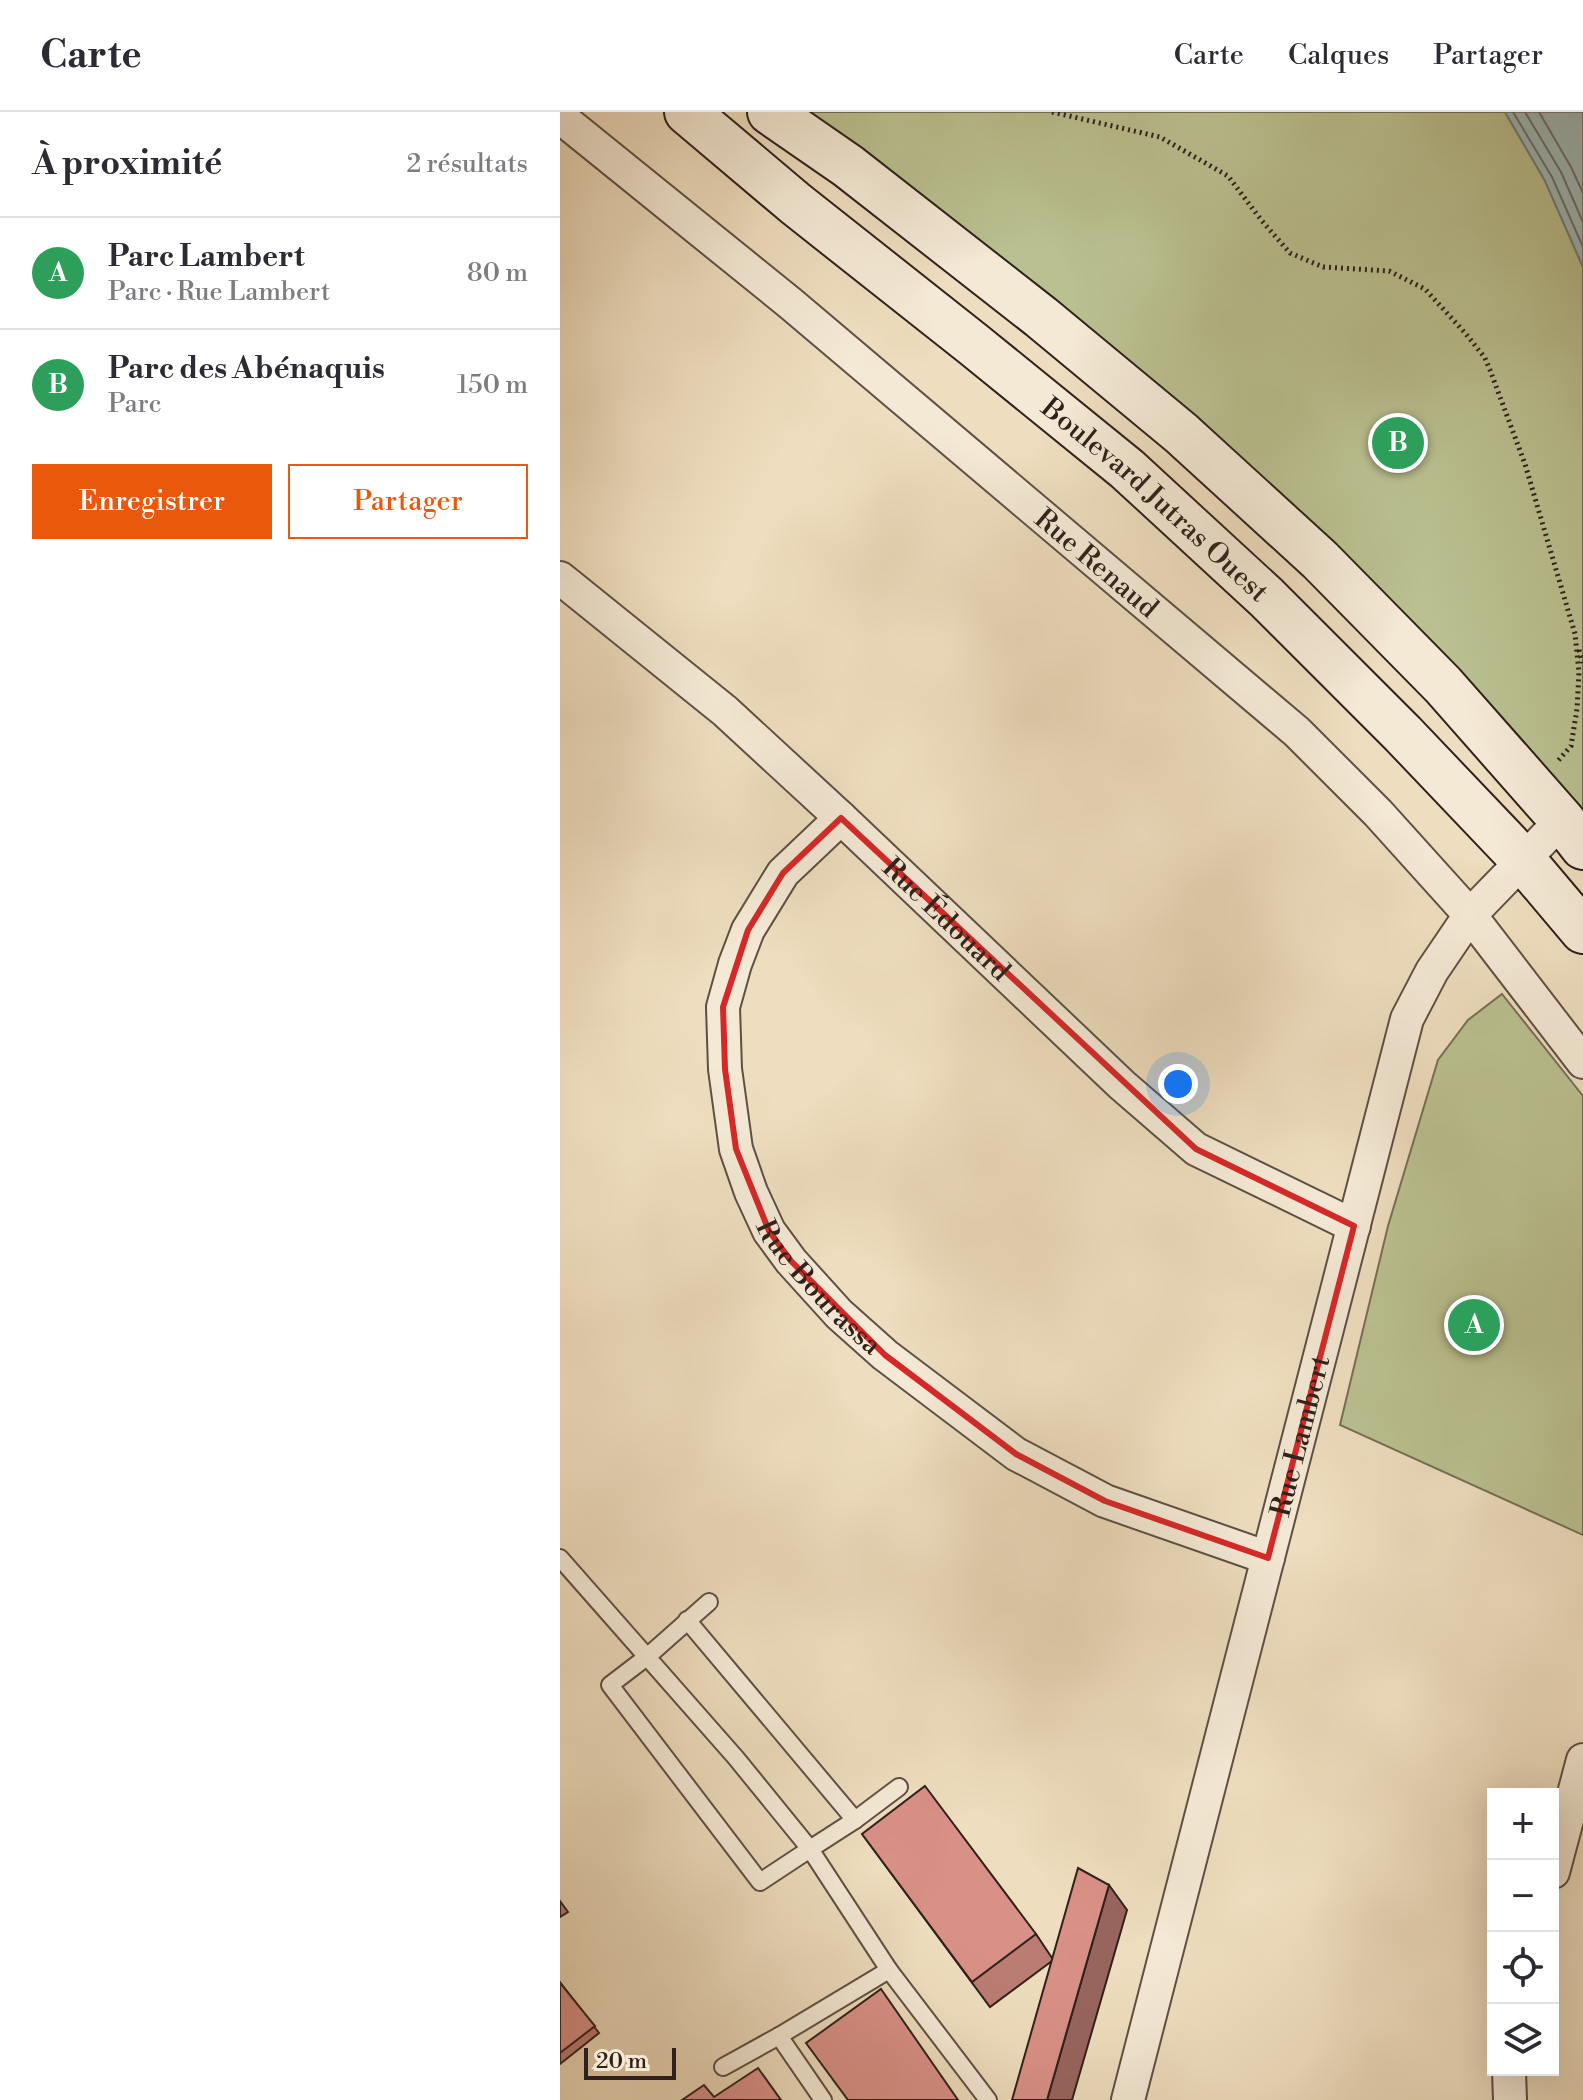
<!DOCTYPE html>
<html lang="fr">
<head>
<meta charset="utf-8">
<style>
  :root { --surface:#fff; --page:#f2f2f3; --text:#2b2b33; --muted:#7c7c81; --line:#e1e1e2; --accent:#ea580c }
  body { margin:0; font-family:"Libre Bodoni",serif; background:var(--page); color:var(--text) }
  .controls { position:absolute; right:24px; bottom:24px; display:grid; overflow:hidden; border-radius:0px; box-shadow:0 8px 32px #0002 }
  .controls button { width:72px; height:72px; display:grid; place-items:center; padding:0; border:0; border-bottom:2px solid var(--line); background:var(--surface); color:var(--text); font:40px sans-serif }
  .scale { position:absolute; left:24px; bottom:20px; width:92px; box-sizing:border-box; padding-left:8px; border:4px solid #2f211b; border-top:0; font-size:22px; line-height:28px; white-space:nowrap; color:#2f211b; -webkit-text-stroke:6px #f4e9d5; paint-order:stroke }
  .you { position:absolute; left:618px; top:972px; width:28px; height:28px; margin:-20px; border:6px solid #fff; border-radius:50%; background:#1a73e8; box-shadow:0 0 0 12px #1a73e833 }
  .badge { display:grid; place-items:center; width:52px; height:52px; border-radius:50%; background:var(--accent); color:#fff; font-size:26px; font-weight:700 }
  .pin { position:absolute; translate:-50% -50%; border:4px solid #fff; box-shadow:0 2px 8px #0006 }
  .list { margin:0; padding:0; list-style:none }
  h2 { display:flex; justify-content:space-between; align-items:center; height:104px; margin:0; padding:0 32px; font-size:34px }
  h2 small { font-size:26px; font-weight:400; color:var(--muted) }
  .list li { display:grid; grid-template-columns:52px 1fr auto; gap:24px; align-items:center; box-sizing:border-box; height:112px; padding:0 32px; border-top:2px solid var(--line) }
  .list b { display:block; font-size:30px; white-space:nowrap }
  .list p { margin:0; font-size:26px; white-space:nowrap; color:var(--muted) }
  .list em { font-size:26px; font-style:normal; color:var(--muted) }
  .actions { display:flex; gap:16px; padding:24px 32px }
  .actions a { flex:1; padding:18px 0; border:2px solid var(--accent); border-radius:0px; text-align:center; font-size:28px; color:var(--accent) }
  .actions .main { background:var(--accent); color:#fff }
  .icon { flex:none; width:44px; height:44px; fill:none; stroke:currentColor; stroke-width:2; stroke-linecap:round; stroke-linejoin:round }
  .map { position:relative; flex:none; width:1023px; height:1988px; overflow:hidden }
  header { display:flex; align-items:center; gap:48px; box-sizing:border-box; height:112px; padding:0 40px; background:var(--surface); border-bottom:2px solid var(--line) }
  header strong { font-size:38px }
  nav { display:flex; gap:44px; margin-inline-start:auto; font-size:28px }
  main { display:flex }
  aside { flex:1; background:var(--surface) }
  .map>svg:first-child { display:block }
  .green { fill:#bac090; stroke:#747056; stroke-width:2 }
  .water { fill:#9dbabb; stroke:#717d7b; stroke-width:2 }
  .lines { fill:none; stroke-linecap:round; stroke-linejoin:round }
  .shore { stroke:#666e6b; stroke-width:2 }
  .lane-casing { stroke:#5f5044; stroke-width:20 }
  .street-casing { stroke:#5f5044; stroke-width:36 }
  .secondary-casing { stroke:#2f211b; stroke-width:48 }
  .path { stroke:#2f211b; stroke-width:5; stroke-dasharray:2 4; stroke-linecap:butt }
  .lane { stroke:#f4e9d5; stroke-width:16 }
  .street { stroke:#f4e9d5; stroke-width:32 }
  .secondary { stroke:#f4e9d5; stroke-width:44 }
  .wall { fill:#bb7c74; stroke:#2f211b; stroke-width:2 }
  .shaded-wall { fill:#98655e; stroke:#2f211b; stroke-width:2 }
  .building { fill:#d99087; stroke:#2f211b; stroke-width:2 }
  .marked { fill:none; stroke:#d62828; stroke-width:6; stroke-linejoin:round }
  .labels { text-anchor:middle; stroke-width:6; stroke-linejoin:round; paint-order:stroke }
  .street-label { font-size:28px; fill:#2f211b; stroke:#f4e9d5 }
</style>
</head>
<body>
<header>
<strong>Carte</strong>
<nav><a>Carte</a><a>Calques</a><a>Partager</a></nav>
</header>
<main>
<aside>
<h2>À proximité<small>2 résultats</small></h2>
<ul class="list">
<li><span class="badge" style="background:#2e9e5b">A</span><div><b>Parc Lambert</b><p>Parc · Rue Lambert</p></div><em>80 m</em></li>
<li><span class="badge" style="background:#2e9e5b">B</span><div><b>Parc des Abénaquis</b><p>Parc</p></div><em>150 m</em></li>
</ul>
<div class="actions"><a class="main">Enregistrer</a><a>Partager</a></div>
</aside>
<div class="map">
<svg width="1023" height="1988" viewBox="0 0 1023 1988">
  <rect width="100%" height="100%" fill="#eeddbe"/>
  <filter id="stains"><feTurbulence type="fractalNoise" baseFrequency=".0025" numOctaves="4"/><feColorMatrix values="0 0 0 0 .2 0 0 0 0 .09 0 0 0 0 .02 0 0 0 .5 -.17"/></filter>
  <radialGradient id="worn" r=".72"><stop offset=".6" stop-color="#630" stop-opacity="0"/><stop offset="1" stop-color="#630" stop-opacity=".3"/></radialGradient>
  <g class="green">
    <polygon points="245,0 945,0 985,68 1023,155 1023,700"/>
    <polygon points="942,882 1023,984 1023,1423 780,1313 828,1114 878,948 908,908"/>
  </g>
  <polygon class="water" points="945,0 1023,0 1023,155 985,69"/>
  <g class="lines">
    <g class="shore">
      <polyline points="953,0 992,65 1023,135"/>
      <polyline points="965,0 1001,60 1023,110"/>
      <polyline points="979,0 1011,55 1023,81"/>
    </g>
    <g class="lane-casing">
      <g id="lane">
        <polyline points="0,1446 176,1646 250,1737 295,1708 339,1675"/>
        <polyline points="149,1490 88,1544 50,1573 200,1770 250,1737 329,1858 219,1924 163,1955"/>
        <polyline points="127,1508 295,1708"/>
        <polyline points="329,1858 428,1988"/>
        <polyline points="219,1924 263,1988"/>
      </g>
    </g>
    <g class="street-casing">
      <g id="street">
        <path id="s1" d="M0 5 230 191 737 620 818 701 910 803 1023 950"/>
        <path id="s2" d="M0 466 165 599 281 706 562 973 636 1037 794 1114"/>
        <path id="s3" d="M281 706 223 761 188 818 175 852 163 895 165 957 176 1037 191 1080 209 1119 231 1149 279 1202 325 1243 456 1342 545 1389 708 1446"/>
        <polyline points="993,1760 1023,1648"/>
        <polyline points="949,1958 950,1988"/>
        <path id="s4" d="M568 1988 847 907 872 859 910 803 1002 708"/>
      </g>
    </g>
    <g class="secondary-casing">
      <g id="secondary">
        <path id="s5" d="M127 0 236 92 413 232 567 357 706 485 843 622 963 748 1023 819"/>
        <polyline points="210,0 288,54 481,205 621,321 760,448 883,573 1002,708 1023,735"/>
      </g>
    </g>
    <g class="path">
      <polyline points="492,0 600,25 668,64 702,109 730,141 763,155 829,159 865,177 906,222 925,246 930,258 965,352 1015,522 1019,560 1017,597 1011,634 997,650"/>
      <polyline points="1019,538 1023,551"/>
    </g>
    <use href="#lane" class="lane"/>
    <use href="#street" class="street"/>
    <use href="#secondary" class="secondary"/>
  </g>
  <g class="wall">
    <polygon points="302,1722 476,1822 492,1846 567,1798 492,1849 430,1895"/>
    <polygon points="0,1789 8,1800 0,1805"/>
    <polygon points="0,1870 39,1921 0,1952"/>
  </g>
  <polygon class="shaded-wall" points="549,1773 567,1798 512,1988 487,1988"/>
  <g class="building">
    <polygon points="365,1674 476,1822 412,1870 302,1722"/>
    <polygon points="518,1756 549,1773 487,1988 452,1988"/>
    <polygon points="0,1871 35,1914 0,1941"/>
    <polygon points="321,1877 398,1988 288,1988 246,1931"/>
    <polygon points="198,1956 221,1988 122,1988 144,1973 154,1985"/>
  </g>
  <path class="marked" d="M281 706 636 1037 794 1114 708 1446 545 1389 456 1342 325 1243 231 1149 209 1119 176 1037 165 957 163 895 188 818 223 761Z"/>
  <g class="labels">
    <g class="street-label">
      <text dy="10" stroke="none"><textPath href="#s5" startOffset="608">Boulevard Jutras Ouest</textPath></text>
      <text dy="10" stroke="none"><textPath href="#s1" startOffset="698">Rue Renaud</textPath></text>
      <text dy="10" stroke="none"><textPath href="#s2" startOffset="516">Rue Édouard</textPath></text>
      <text dy="10" stroke="none"><textPath href="#s3" startOffset="534">Rue Bourassa</textPath></text>
      <text dy="10" stroke="none"><textPath href="#s4" startOffset="686">Rue Lambert</textPath></text>
    </g>
  </g>
  <rect width="100%" height="100%" filter="url(#stains)"/>
  <rect width="100%" height="100%" fill="url(#worn)"/>
</svg>
<div class="controls">
<button>+</button>
<button>−</button>
<button><svg class="icon" aria-label="locate" viewBox="0 0 24 24"><circle cx="12" cy="12" r="6"/><path d="M12 2v4M12 18v4M2 12h4M18 12h4"/></svg></button>
<button><svg class="icon" aria-label="layers" viewBox="0 0 24 24"><path d="M12 4l9 5-9 5-9-5zM3 14l9 5 9-5"/></svg></button>
</div>
<div class="scale">20 m</div>
<div class="you"></div>
<div class="pin badge" style="left:914px;top:1213px;background:#2e9e5b">A</div>
<div class="pin badge" style="left:838px;top:331px;background:#2e9e5b">B</div>
</div>
</main>
</body>
</html>
